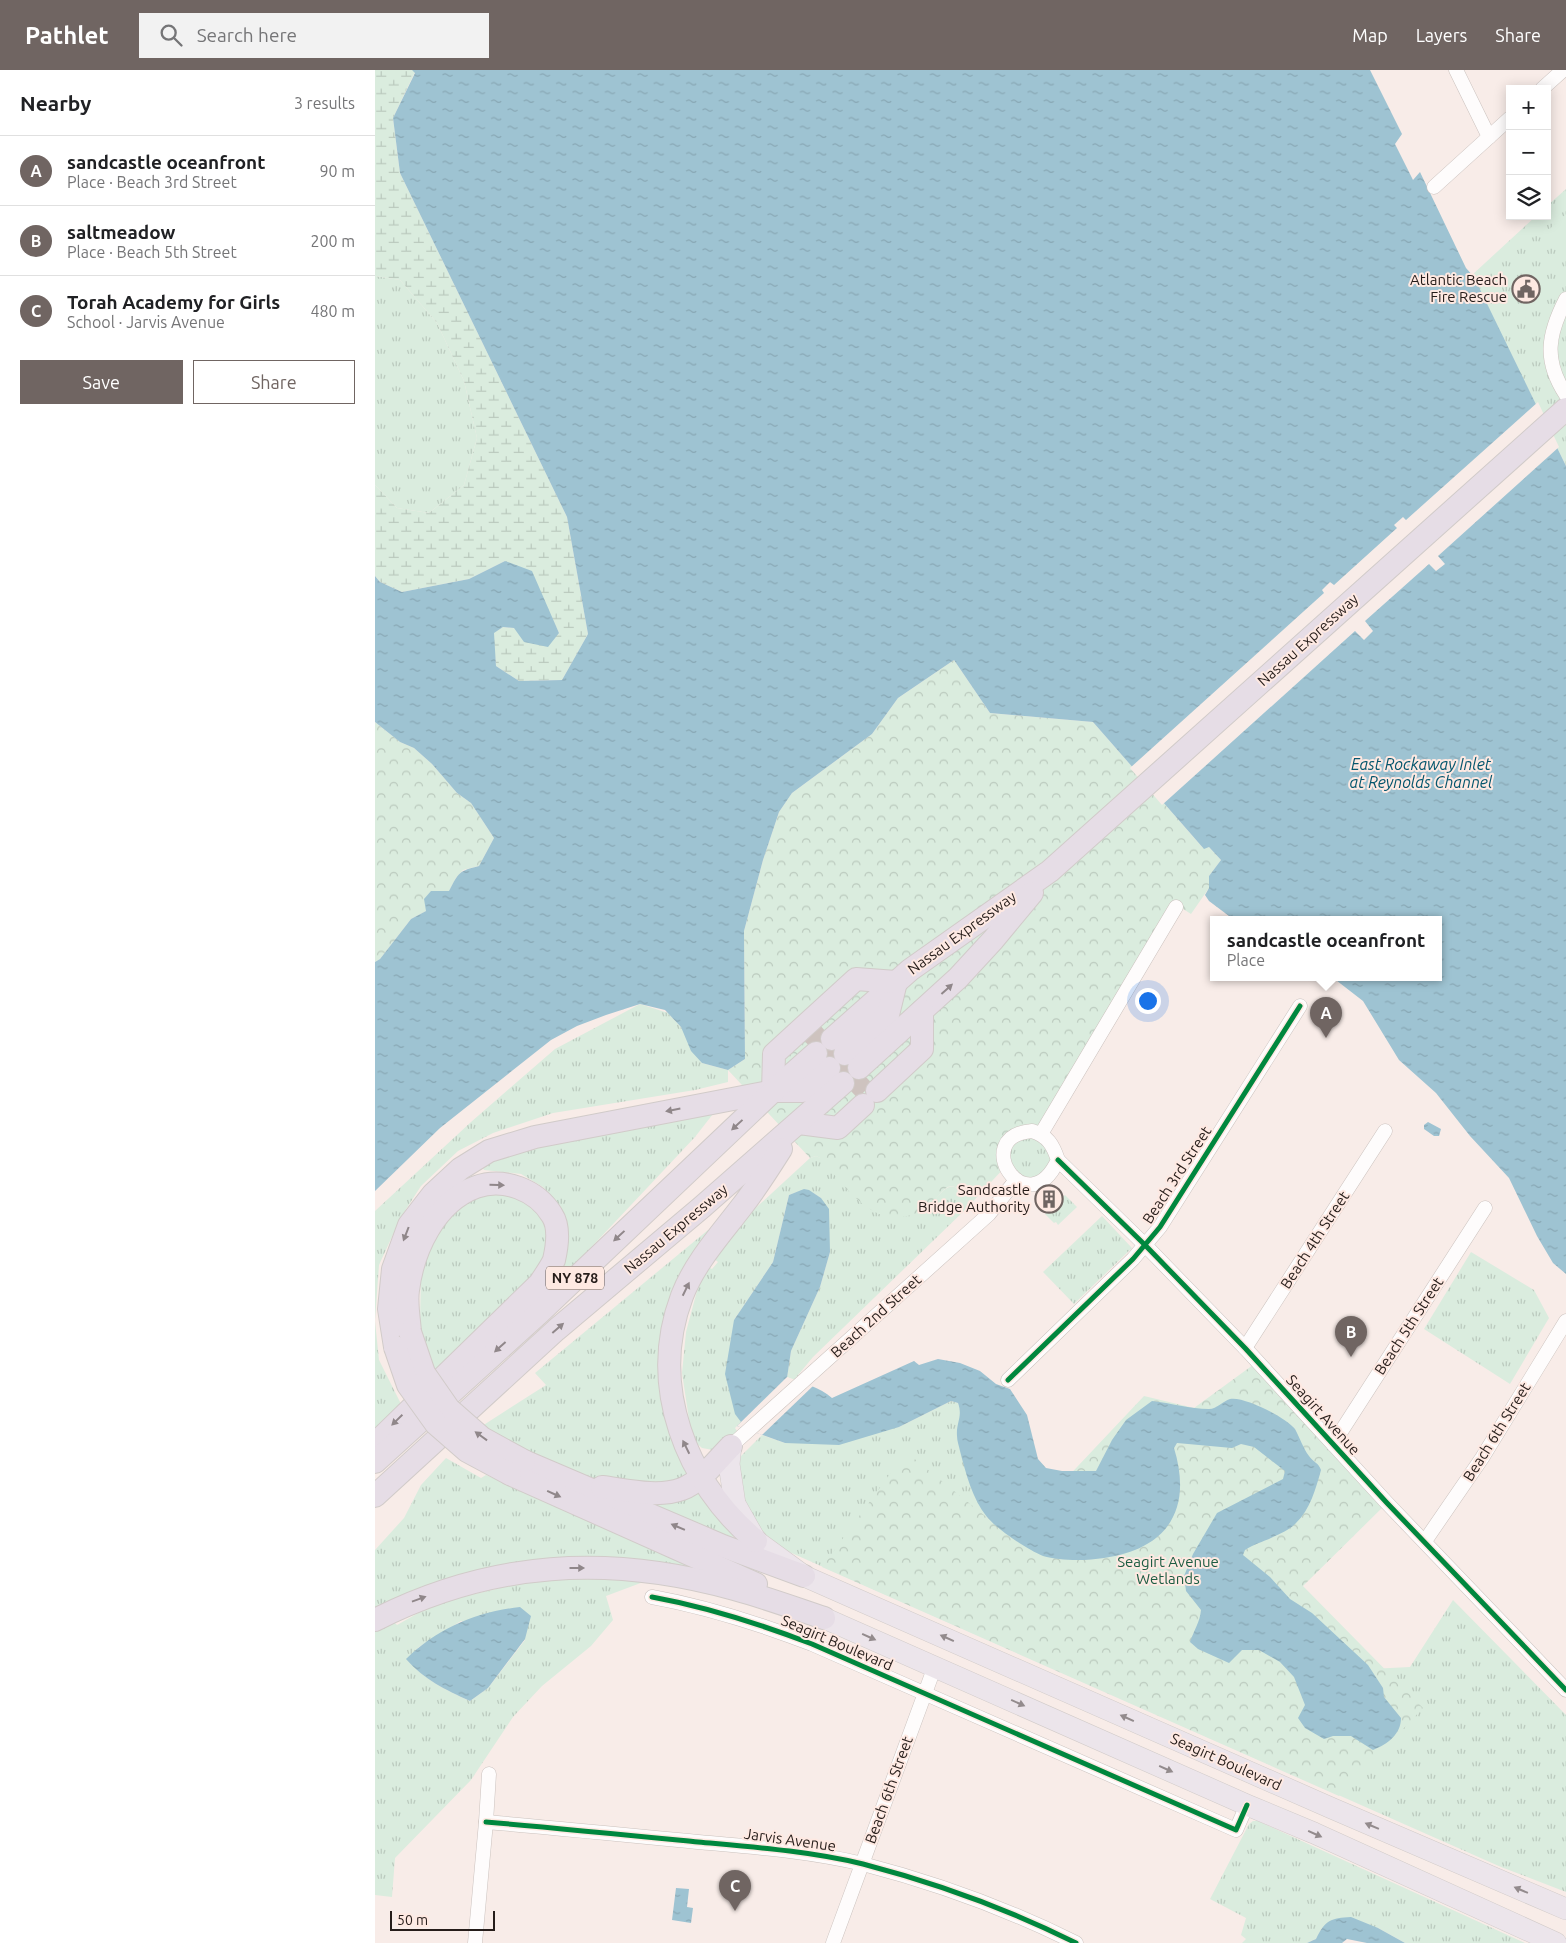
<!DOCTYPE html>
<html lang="en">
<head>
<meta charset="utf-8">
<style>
  :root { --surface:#fff; --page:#f2f2f2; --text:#202124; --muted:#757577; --line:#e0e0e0; --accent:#706562 }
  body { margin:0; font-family:Ubuntu,sans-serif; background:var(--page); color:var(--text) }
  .controls { position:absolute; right:15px; top:15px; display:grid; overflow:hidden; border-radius:0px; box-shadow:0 2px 12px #0003 }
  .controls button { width:45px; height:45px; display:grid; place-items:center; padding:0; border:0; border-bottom:1px solid var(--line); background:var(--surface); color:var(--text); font:25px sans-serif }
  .scale { position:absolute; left:15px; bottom:12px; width:105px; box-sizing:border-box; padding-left:5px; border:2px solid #261d1a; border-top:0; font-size:14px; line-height:18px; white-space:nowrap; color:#261d1a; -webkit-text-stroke:4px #fee9e2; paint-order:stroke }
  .you { position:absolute; left:772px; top:930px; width:18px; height:18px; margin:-12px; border:4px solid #fff; border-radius:50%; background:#1a73e8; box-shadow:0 0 0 8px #1a73e833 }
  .badge { display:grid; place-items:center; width:32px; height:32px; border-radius:50%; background:var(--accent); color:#fff; font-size:16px; font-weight:700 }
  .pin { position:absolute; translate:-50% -41px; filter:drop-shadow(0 1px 2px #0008) }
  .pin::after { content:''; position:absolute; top:26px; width:18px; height:15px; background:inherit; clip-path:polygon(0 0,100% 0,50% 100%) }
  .popup { position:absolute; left:835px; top:846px; width:232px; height:65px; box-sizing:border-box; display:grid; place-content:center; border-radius:0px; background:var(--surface); filter:drop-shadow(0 1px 4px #0005); font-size:16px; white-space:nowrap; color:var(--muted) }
  .popup b { font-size:19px; color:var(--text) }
  .popup::after { content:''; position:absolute; left:50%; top:100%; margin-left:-10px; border:10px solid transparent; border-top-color:var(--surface) }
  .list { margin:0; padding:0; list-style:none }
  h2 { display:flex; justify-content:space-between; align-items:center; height:65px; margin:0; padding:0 20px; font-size:21px }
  h2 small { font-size:16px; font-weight:400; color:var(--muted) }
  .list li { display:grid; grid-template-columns:32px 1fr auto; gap:15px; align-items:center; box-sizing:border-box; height:70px; padding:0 20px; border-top:1px solid var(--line) }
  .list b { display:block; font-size:19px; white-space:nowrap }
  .list p { margin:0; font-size:16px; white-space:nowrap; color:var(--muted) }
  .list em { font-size:16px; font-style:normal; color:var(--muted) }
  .actions { display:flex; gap:10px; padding:15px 20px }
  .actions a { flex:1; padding:11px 0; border:1px solid var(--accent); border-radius:0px; text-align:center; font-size:18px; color:var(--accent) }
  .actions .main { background:var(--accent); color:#fff }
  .icon { flex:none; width:28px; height:28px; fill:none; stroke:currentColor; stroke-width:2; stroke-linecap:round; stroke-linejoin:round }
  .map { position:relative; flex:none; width:1191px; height:1873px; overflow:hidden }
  header { display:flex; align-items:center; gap:30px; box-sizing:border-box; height:70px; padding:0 25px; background:var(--accent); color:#fff }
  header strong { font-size:24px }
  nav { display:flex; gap:28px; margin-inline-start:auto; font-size:18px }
  .search { width:350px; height:45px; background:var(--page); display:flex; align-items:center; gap:12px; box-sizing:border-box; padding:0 18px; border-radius:0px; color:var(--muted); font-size:19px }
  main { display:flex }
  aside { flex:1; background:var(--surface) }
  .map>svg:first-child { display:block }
  .grass { fill:url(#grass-tufts); fill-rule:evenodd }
  .wetland { fill:url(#wetland-marsh) }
  .park { fill:url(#park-crowns) }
  .garden { fill:#daecde }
  .water { fill:url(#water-ripples) }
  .pier { fill:#f8ece8 }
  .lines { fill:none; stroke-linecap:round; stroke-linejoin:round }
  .trunk-tunnel { stroke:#cec3bf; stroke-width:22; stroke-dasharray:22 11; stroke-linecap:butt }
  .minor-casing { stroke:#cbc2be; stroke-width:15 }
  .primary-casing { stroke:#d1cbc9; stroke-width:22 }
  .trunk-casing { stroke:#d1cbc9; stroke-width:24 }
  .minor { stroke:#fefcfc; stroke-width:14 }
  .primary { stroke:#ece5eb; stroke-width:21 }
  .trunk { stroke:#e6dde6; stroke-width:22 }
  .trunk-bridge-casing { stroke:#d1cbc9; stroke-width:24; stroke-linecap:butt }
  .trunk-bridge { stroke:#e6dde6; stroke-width:22 }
  .cycleway-casing { stroke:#fee9e2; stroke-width:8 }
  .cycleway { stroke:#00873e; stroke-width:5 }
  .oneway { fill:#90878a }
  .oneway2 { fill:#938b8d }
  .labels { text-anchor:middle; stroke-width:4; stroke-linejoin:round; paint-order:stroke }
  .shield { fill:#fee9e2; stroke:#675a56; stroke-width:1 }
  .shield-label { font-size:14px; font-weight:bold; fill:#261d1a }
  .poi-label { font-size:15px; fill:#261d1a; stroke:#fee9e2; text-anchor:end }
  .street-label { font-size:15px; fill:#261d1a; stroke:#fee9e2 }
  .park-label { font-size:15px; fill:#1c5c42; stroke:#fee9e2 }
  .water-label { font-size:16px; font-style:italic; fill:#04556d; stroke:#fee9e2 }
</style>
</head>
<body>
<header>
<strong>Pathlet</strong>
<div class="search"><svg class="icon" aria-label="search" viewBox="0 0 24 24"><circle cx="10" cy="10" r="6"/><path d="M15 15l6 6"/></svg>Search here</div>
<nav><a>Map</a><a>Layers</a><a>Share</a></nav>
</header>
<main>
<aside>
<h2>Nearby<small>3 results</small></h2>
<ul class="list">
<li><span class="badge">A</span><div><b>sandcastle oceanfront</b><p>Place · Beach 3rd Street</p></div><em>90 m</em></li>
<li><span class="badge">B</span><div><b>saltmeadow</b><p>Place · Beach 5th Street</p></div><em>200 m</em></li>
<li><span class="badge">C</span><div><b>Torah Academy for Girls</b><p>School · Jarvis Avenue</p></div><em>480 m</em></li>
</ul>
<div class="actions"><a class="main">Save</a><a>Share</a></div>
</aside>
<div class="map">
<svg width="1191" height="1873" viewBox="0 0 1191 1873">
  <defs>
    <pattern id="grass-tufts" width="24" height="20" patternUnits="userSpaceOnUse" patternTransform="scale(1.25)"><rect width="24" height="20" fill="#daecde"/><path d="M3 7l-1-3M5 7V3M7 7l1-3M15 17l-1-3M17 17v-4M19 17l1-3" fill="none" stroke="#bbcabe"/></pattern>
    <pattern id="wetland-marsh" width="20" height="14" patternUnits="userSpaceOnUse" patternTransform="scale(1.25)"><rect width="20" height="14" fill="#daecde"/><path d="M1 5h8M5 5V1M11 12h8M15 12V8" fill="none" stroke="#bbcabe"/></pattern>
    <pattern id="park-crowns" width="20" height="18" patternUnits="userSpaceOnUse" patternTransform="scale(1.25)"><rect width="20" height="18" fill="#daecde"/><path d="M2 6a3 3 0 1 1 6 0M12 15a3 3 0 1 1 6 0" fill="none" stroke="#bbcabe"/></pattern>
    <pattern id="water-ripples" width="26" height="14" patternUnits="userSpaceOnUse" patternTransform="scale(1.25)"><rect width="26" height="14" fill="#9ec3d2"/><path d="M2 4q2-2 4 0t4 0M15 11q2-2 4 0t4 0" fill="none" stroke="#88a7b4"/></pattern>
  </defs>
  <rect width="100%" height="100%" fill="#f8ece8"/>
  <g class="grass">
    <polygon points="1191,119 1191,396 1097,205 1161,146 1172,146 1172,136"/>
    <polygon points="0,206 25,210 62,253 89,311 102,368 89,415 54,443 22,438 0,415"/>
    <polygon points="265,934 293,943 306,957 327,993 353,1000 353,1012 320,1020 178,1043 118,1063 83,1081 46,1116 26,1147 4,1195 0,1251 4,1290 27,1336 0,1359 0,1141 96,1052 180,979"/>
    <polygon points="345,1035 320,1067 208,1186 170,1219 193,1162 186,1137 168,1117 146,1104 109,1100 104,1091"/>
    <polygon points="648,1062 678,1075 673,1107 641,1110 629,1079"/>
    <path d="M441 1086 555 1136C563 1127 574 1108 585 1121 589 1125 592 1128 593 1134L591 1139 438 1287 419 1310 412 1307 416 1281 445 1217 455 1182 446 1128C431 1118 430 1119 414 1125L398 1192 359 1250 366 1352 360 1358 362 1361 347 1375 338 1380 327 1378 320 1372 315 1356 307 1303 311 1262 323 1217 333 1197 337 1199 343 1192 338 1188 359 1158 435 1088Z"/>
    <polygon points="114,1119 162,1133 175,1158 176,1182 160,1212 61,1304 45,1256 46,1198 60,1162 86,1130"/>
    <polygon points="690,1125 702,1137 683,1155 681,1152 679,1153 670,1144"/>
    <polygon points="727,1146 757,1178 699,1234 668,1202"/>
    <polygon points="333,1160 336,1160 321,1187 312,1190 295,1260 315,1400 305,1414 225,1410 203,1403 126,1370 107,1356 171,1315 160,1303"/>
    <polygon points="1096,1182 1159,1220 1174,1248 1135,1314 1049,1259"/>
    <polygon points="576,1331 583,1333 586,1342 582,1366 612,1447 636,1467 995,1599 1035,1597 1078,1530 1191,1645 1191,1822 1126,1797 412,1481 393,1468 375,1448 360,1406 366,1386 387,1365 410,1373 524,1357"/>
    <polygon points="71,1388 106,1408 111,1405 322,1497 321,1500 198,1487 143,1492 0,1543 0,1480 29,1448 46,1415"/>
    <polygon points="323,1416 359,1462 359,1466 355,1468 260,1426"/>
    <path d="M232 1507 271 1511 231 1526 238 1550 216 1576 167 1616 138 1647 96 1710 20 1788 17 1827 0 1825V1559L17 1550 22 1555 61 1533 169 1508ZM86 1551 150 1570 113 1618 95 1631C69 1619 51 1611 32 1589L44 1577Z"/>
    <polygon points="878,1751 883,1751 1150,1873 1030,1873 1003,1858 947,1858 941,1869 932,1873 867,1873 871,1869 866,1865 871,1848 835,1829 874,1754"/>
  </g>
  <polygon class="wetland" points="0,0 37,0 40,2 18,48 25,103 192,447 213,564 187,610 144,611 121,596 118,563 128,557 184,563 173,540 130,491 94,509 27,522 5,512 0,506 0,415 22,438 54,443 89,415 102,368 89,311 62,253 25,210 0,206"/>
  <g class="park">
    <path d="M579 590 615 643 718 652 828 778 834 777 846 790 834 806V818L816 844 805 837 664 1055 657 1061 640 1065 630 1097 591 1139 593 1134C592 1129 589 1126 586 1122 572 1106 565 1128 554 1136 547 1142 535 1146 526 1147 494 1153 464 1109 445 1088L441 1086 435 1088 353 1000 370 989 369 861 388 790 404 742 417 723 497 664 523 628Z"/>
    <polygon points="0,652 25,672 39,678 57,694 82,723 96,733 119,768 104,796 88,800 81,808 74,821 51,841 36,849 5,889 0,892"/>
    <polygon points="882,1292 1012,1433 928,1516 1048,1638 964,1726 447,1497 531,1382 636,1467 769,1326 819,1338"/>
  </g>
  <polygon class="garden" points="1191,144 1191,190 1168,165"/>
  <g class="water">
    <path d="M37 0H995L1027 64 1020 74 1038 110 1045 102 1091 198 1099 207 1191 396V1204L1178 1193 1162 1166 1134 1108 1095 1066 1061 1023 1024 990 988 931 957 907H1064V849H858L834 831 830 825 834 818V806L846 790 834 777 829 779 718 652 615 643 579 590 523 628 497 664 417 723 404 742 388 790 369 861 370 989 353 1000 327 993 316 981 306 957 290 940 265 934 231 945 202 956 176 970 65 1058 0 1121V892L5 889 36 849 51 841 49 829 56 821H74C84 802 84 801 104 796L119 768 96 733 82 723 57 694 39 678 25 672 0 652V506L5 512 27 522 94 509 130 491 157 501 184 563 173 577 149 572 139 558 128 557 119 563 121 596 144 611 187 610 213 564 192 447 25 103 18 48 40 3Z"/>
    <polygon points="1053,1052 1066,1059 1064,1066 1059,1066 1049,1059 1049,1055"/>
    <path d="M429 1119 434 1120 446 1128 454 1139 455 1182 445 1217 416 1281 412 1308C428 1313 445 1317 457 1328L539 1291 544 1295 563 1289 585 1293 605 1301 621 1314 635 1319 652 1345 663 1389 671 1398 687 1401H721L737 1370 751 1350 777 1331C796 1333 815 1339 834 1339 842 1339 848 1331 855 1329 869 1326 912 1348 920 1359 925 1368 928 1378 934 1386 938 1392 944 1393 946 1400 941 1418 935 1440 921 1453 916 1459 905 1464 898 1467 888 1472 879 1474 870 1480L868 1485 895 1507 915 1529 937 1543 993 1595 1008 1618 1009 1627 1026 1648C1026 1664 1013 1674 998 1680L976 1666H958L949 1669 930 1658 923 1648 930 1635 919 1607 905 1592 884 1580H867L854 1593 823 1579 815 1572C819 1560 825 1552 826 1540L811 1521 809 1506 818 1484 842 1443 908 1409 910 1401 879 1377 866 1374 857 1378 802 1373 799 1378C818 1440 792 1479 729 1488 711 1491 685 1491 668 1486 653 1480 623 1460 612 1447 597 1428 591 1404 585 1381 584 1376 582 1371 582 1366 581 1352 588 1347 583 1333L576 1331 524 1357 464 1375 410 1373 362 1356 366 1352 360 1344 350 1304 359 1250 398 1192 414 1125Z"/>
    <path d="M145 1537 156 1546 150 1569 113 1618 95 1631C69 1619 51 1611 31 1589 63 1558 101 1542 145 1537Z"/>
    <polygon points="301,1818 314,1819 312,1837 318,1838 316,1853 297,1850"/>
    <path d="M976 1847 1003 1858 1030 1873H992L972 1869 967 1873H932L941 1869C950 1850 956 1848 976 1847Z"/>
  </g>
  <g class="pier">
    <polygon points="1163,332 1184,377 1063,486 1070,494 1061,501 1054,494 990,551 998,561 989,570 980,561 787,735 755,698 949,523 947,520 955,512 959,515 1022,458 1019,455 1028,447 1031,450"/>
    <polygon points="412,1307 438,1316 387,1365 362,1356"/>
  </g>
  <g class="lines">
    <g class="trunk-tunnel">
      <polyline points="435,977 452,962"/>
      <polyline points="448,991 464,977"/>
      <polyline points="462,1006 477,992"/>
      <polyline points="475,1020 490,1006"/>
    </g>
    <g class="minor-casing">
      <g id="minor">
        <polyline points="1081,0 1114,67"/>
        <polyline points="1167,19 1188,0"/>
        <polyline points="1059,117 1135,48"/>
        <path d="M1191 229C1173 264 1168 290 1191 325"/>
        <path d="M657 1061C673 1066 678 1075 683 1090 652 1157 593 1066 657 1061Z"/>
        <polyline points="666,1064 801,837"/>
        <polyline points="683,1090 770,1175 870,1278 1012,1433 1191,1620"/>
        <polyline points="870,1278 1010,1061"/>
        <polyline points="633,1310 758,1189 785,1157 925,936"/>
        <polyline points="958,1374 1110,1138"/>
        <polyline points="356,1376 614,1144 641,1110"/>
        <polyline points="1050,1471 1107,1388 1191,1251"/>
        <path d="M277 1527C332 1537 385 1554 437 1574L861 1760 872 1735"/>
        <path d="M111 1752C182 1758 252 1765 323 1772 378 1777 434 1781 488 1794 561 1813 633 1839 701 1873"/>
        <polyline points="100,1873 111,1752 114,1704"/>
        <polyline points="458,1873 560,1596"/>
      </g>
    </g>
    <g class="primary-casing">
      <g id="primary">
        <polyline points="356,1376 354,1394 360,1434 381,1471 429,1506 954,1737 1191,1839"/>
        <polyline points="449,1548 872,1735 939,1763 1181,1873"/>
      </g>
    </g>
    <g class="trunk-casing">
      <g id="trunk">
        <polyline points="457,969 535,900 675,801 1191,339"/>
        <polyline points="470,984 513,945 521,912"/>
        <polyline points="484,998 583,908 618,870 657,823"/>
        <polyline points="398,1021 399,984 481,909 521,912"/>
        <polyline points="398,1021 428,1021 454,998"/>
        <polyline points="502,1021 547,979 547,941"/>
        <polyline points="424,1053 463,1058 488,1035"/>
        <polyline points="20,1277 14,1239 18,1199 34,1155 58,1124 85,1099 114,1081 160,1067 399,1021"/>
        <path d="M1 1373 165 1213C170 1205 176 1197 179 1190 182 1177 185 1157 177 1145 162 1120 129 1107 101 1117 60 1132 38 1180 33 1220 31 1233 34 1248 35 1262"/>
        <polyline points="149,1391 348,1476 429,1506"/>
        <polyline points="0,1392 164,1243 398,1021 441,983"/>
        <polyline points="135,1404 381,1514"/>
        <path d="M227 1417C251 1420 283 1428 307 1419 326 1412 342 1390 356 1376"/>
        <polyline points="0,1426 181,1260 327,1137 468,1013"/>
        <path d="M381 1471C311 1412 273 1316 307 1226 320 1192 346 1164 368 1135 382 1117 394 1098 406 1079"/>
        <path d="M0 1550C116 1491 233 1484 359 1519 389 1527 419 1538 449 1548"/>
      </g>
    </g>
    <use href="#minor" class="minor"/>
    <use href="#primary" class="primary"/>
    <use href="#trunk" class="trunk"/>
    <g class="trunk-bridge-casing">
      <g id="trunk-bridge">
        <polyline points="35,1262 49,1303 74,1339 107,1368 149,1391"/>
        <polyline points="20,1277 33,1315 61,1354 92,1381 135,1404"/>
      </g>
    </g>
    <use href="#trunk-bridge" class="trunk-bridge"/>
    <g class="cycleway-casing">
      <g id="cycleway">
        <polyline points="683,1090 770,1175 870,1278 1012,1433 1191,1620"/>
        <polyline points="633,1310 758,1189 785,1157 925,936"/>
        <path d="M277 1527C332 1537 385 1554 437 1574L861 1760 872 1735"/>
        <path d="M111 1752C182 1758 252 1765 323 1772 378 1777 434 1781 488 1794 561 1813 633 1839 701 1873"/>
      </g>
    </g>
    <use href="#cycleway" class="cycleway"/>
  </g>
  <defs><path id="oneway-solid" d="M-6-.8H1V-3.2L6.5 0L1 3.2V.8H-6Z" transform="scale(1.25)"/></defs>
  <g class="oneway">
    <use href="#oneway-solid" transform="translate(572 919) rotate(-42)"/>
    <use href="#oneway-solid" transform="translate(298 1040) rotate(169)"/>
    <use href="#oneway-solid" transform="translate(362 1055) rotate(137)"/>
    <use href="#oneway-solid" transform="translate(122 1115) rotate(1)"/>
    <use href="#oneway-solid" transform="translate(31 1164) rotate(111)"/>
    <use href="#oneway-solid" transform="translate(244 1166) rotate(137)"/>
    <use href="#oneway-solid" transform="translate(311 1219) rotate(-64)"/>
    <use href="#oneway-solid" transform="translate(183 1258) rotate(-41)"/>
    <use href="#oneway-solid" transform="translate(125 1277) rotate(138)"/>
    <use href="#oneway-solid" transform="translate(22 1350) rotate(136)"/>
    <use href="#oneway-solid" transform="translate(106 1366) rotate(-144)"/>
    <use href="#oneway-solid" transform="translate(311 1377) rotate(-116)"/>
    <use href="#oneway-solid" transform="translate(179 1424) rotate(24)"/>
    <use href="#oneway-solid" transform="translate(303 1457) rotate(-157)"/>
    <use href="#oneway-solid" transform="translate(202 1498)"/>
    <use href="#oneway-solid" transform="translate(44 1529) rotate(-20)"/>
  </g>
  <g class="oneway2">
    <use href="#oneway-solid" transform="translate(494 1567) rotate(24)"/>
    <use href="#oneway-solid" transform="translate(572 1568) rotate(-156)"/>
    <use href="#oneway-solid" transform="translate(643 1633) rotate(24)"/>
    <use href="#oneway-solid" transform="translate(752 1648) rotate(-156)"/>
    <use href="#oneway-solid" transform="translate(791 1699) rotate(24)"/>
    <use href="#oneway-solid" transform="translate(997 1756) rotate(-157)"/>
    <use href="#oneway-solid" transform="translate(940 1764) rotate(24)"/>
    <use href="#oneway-solid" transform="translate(1146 1820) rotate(-157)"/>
  </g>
  <defs>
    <g id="civic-ring" transform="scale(1.4375)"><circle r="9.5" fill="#fee9e2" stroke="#706562" stroke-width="1.5"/><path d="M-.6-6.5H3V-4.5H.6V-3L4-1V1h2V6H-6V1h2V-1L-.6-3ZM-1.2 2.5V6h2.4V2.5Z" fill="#706562"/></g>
    <g id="building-ring" transform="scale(1.4375)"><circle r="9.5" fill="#fee9e2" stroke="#706562" stroke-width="1.5"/><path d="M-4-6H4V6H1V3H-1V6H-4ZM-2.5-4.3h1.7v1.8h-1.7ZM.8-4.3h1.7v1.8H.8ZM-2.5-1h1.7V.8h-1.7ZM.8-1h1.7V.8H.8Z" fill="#706562"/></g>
  </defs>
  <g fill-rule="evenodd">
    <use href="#civic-ring" x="1151" y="219"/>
    <use href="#building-ring" x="674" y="1129"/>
  </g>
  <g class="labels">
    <rect class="shield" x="171" y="1196.5" width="58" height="23" rx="4"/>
    <g class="shield-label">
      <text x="200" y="1213">NY 878</text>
    </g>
    <g class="poi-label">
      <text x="1132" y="215">Atlantic Beach<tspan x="1132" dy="17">Fire Rescue</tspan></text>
      <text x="655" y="1125">Sandcastle<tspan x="655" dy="17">Bridge Authority</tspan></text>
    </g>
    <g class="street-label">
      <text transform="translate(933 570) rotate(-42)" y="5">Nassau Expressway</text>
      <text transform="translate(587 863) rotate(-36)" y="5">Nassau Expressway</text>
      <text transform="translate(802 1105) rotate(-57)" y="5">Beach 3rd Street</text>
      <text transform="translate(301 1159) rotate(-40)" y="5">Nassau Expressway</text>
      <text transform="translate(940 1170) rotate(-57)" y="5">Beach 4th Street</text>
      <text transform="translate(501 1246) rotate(-42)" y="5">Beach 2nd Street</text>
      <text transform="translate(1034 1256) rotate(-57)" y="5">Beach 5th Street</text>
      <text transform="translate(948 1345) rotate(48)" y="5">Seagirt Avenue</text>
      <text transform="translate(1122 1362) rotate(-58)" y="5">Beach 6th Street</text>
      <text transform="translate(462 1573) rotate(23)" y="5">Seagirt Boulevard</text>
      <text transform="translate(851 1692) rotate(24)" y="5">Seagirt Boulevard</text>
      <text transform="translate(514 1720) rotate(-70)" y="5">Beach 6th Street</text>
      <text transform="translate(415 1770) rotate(8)" y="5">Jarvis Avenue</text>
    </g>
    <g class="park-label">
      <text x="793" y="1497">Seagirt Avenue<tspan x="793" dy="17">Wetlands</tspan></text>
    </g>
    <g class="water-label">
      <text x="1046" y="700">East Rockaway Inlet<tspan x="1046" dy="18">at Reynolds Channel</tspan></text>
    </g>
  </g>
</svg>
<div class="controls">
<button>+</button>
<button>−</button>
<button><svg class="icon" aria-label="layers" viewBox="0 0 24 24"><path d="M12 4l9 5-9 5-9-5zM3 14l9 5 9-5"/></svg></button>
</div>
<div class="scale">50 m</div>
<div class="you"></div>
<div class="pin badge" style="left:951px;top:968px">A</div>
<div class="popup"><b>sandcastle oceanfront</b>Place</div>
<div class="pin badge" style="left:976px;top:1287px">B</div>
<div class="pin badge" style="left:360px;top:1841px">C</div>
</div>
</main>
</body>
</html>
